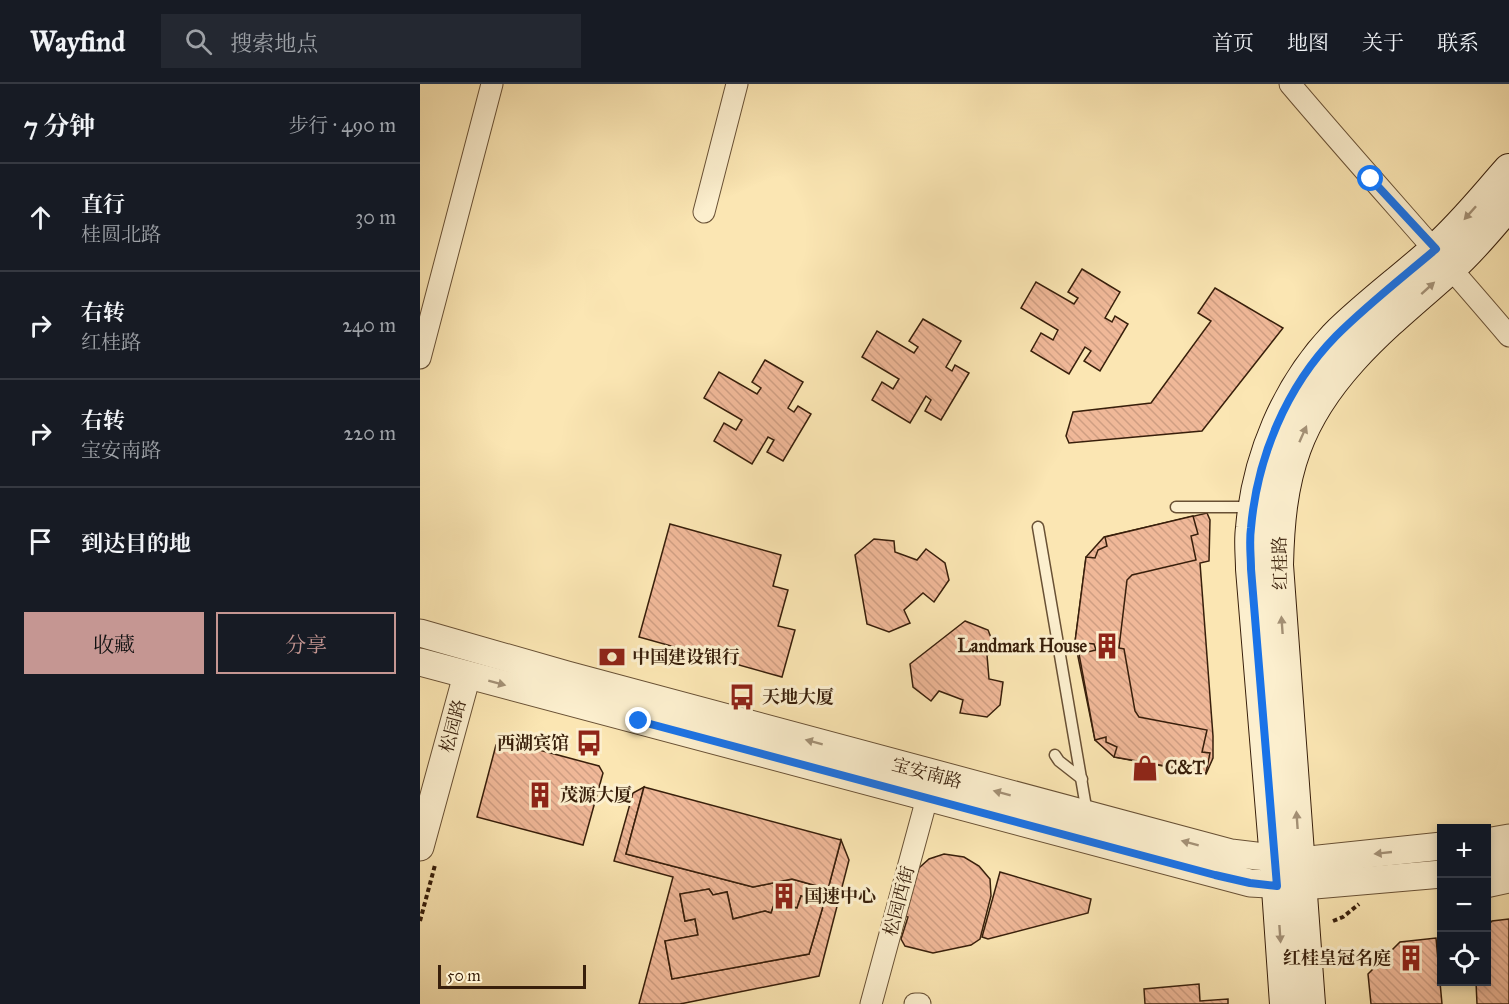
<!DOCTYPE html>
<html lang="zh">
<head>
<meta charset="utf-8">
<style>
  :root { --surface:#171b24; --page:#242831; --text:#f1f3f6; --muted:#9ea1a6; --line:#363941; --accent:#c59692 }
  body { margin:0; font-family:"IM FELL Great Primer","Noto Serif SC",serif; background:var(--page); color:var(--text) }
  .controls { position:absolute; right:18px; bottom:18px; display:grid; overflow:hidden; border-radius:0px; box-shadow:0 3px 9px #0003 }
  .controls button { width:54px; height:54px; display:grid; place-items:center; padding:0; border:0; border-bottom:2px solid var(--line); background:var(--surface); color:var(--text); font:30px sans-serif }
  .scale { position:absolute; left:18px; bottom:15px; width:148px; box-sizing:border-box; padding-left:6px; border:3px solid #381f0b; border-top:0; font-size:16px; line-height:21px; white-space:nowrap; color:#381f0b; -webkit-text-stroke:4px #fcefce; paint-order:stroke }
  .stop { position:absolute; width:18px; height:18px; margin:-14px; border:4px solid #1a73e8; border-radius:50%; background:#fff }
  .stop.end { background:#1a73e8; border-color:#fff; box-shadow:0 2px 6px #0008 }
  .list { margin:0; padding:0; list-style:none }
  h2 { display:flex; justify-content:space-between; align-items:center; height:78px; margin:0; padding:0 24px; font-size:26px }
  h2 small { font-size:20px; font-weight:400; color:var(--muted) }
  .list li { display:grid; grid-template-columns:39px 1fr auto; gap:18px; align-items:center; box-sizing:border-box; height:108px; padding:0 24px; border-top:2px solid var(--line) }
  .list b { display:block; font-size:22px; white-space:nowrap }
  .list p { margin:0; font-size:20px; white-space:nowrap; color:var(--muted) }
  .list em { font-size:20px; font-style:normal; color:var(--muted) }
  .actions { display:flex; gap:12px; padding:18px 24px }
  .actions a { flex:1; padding:14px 0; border:2px solid var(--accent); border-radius:0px; text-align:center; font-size:21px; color:var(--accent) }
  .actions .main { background:var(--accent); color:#111 }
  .icon { flex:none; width:33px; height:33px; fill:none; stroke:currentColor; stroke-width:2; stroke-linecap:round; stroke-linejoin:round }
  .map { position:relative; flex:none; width:1089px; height:920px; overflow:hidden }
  header { display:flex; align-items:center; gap:36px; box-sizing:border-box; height:84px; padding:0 30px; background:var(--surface); border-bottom:2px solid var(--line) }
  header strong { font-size:28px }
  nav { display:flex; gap:33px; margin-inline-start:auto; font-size:21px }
  .search { width:420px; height:54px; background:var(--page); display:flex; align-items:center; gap:15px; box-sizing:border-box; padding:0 21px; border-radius:0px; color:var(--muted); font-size:22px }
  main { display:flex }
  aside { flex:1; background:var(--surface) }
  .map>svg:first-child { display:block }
  .building { fill:url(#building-back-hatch); stroke:#381f0b; stroke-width:1.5; fill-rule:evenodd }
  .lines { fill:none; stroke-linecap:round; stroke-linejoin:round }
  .service-casing { stroke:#695135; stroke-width:13 }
  .minor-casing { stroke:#695135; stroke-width:23 }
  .tertiary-casing { stroke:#695135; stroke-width:29 }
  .secondary-casing { stroke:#381f0b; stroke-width:32 }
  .path { stroke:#381f0b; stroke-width:4; stroke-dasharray:4.5 3; stroke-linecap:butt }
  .service { stroke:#fcefce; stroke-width:10 }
  .minor { stroke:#fcefce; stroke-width:21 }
  .tertiary { stroke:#fcefce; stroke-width:27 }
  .secondary { stroke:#fcefce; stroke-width:30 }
  .oneway { fill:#a49176 }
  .route { stroke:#1a73e8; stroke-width:8 }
  .labels { text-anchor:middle; stroke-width:6; stroke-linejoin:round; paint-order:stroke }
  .street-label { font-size:18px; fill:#381f0b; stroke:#fcefce }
  .poi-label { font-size:18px; font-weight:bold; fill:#381f0b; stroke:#fcefce; text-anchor:start }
</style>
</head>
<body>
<header>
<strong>Wayfind</strong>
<div class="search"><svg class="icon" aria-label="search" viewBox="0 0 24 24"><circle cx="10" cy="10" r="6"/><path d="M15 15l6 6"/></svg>搜索地点</div>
<nav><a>首页</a><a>地图</a><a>关于</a><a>联系</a></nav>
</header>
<main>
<aside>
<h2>7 分钟<small>步行 · 490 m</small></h2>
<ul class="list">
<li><svg class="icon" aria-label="ahead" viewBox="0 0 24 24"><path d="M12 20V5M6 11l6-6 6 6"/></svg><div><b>直行</b><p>桂圆北路</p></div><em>30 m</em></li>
<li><svg class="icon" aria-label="right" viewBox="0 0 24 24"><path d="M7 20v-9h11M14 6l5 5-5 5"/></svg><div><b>右转</b><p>红桂路</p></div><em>240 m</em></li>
<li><svg class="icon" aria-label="right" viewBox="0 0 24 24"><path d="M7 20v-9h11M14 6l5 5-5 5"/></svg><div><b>右转</b><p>宝安南路</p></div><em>220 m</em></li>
<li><svg class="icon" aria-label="arrive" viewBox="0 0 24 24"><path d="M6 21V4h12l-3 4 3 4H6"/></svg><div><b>到达目的地</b></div></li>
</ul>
<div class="actions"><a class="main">收藏</a><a>分享</a></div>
</aside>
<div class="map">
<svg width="1089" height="920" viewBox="0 0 1089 920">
  <defs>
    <pattern id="building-back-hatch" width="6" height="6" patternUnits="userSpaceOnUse" patternTransform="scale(1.5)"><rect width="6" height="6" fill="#f0b898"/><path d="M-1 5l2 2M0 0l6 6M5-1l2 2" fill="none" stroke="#cf9e82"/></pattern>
  </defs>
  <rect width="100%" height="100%" fill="#fbe6b3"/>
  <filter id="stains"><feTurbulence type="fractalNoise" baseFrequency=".00333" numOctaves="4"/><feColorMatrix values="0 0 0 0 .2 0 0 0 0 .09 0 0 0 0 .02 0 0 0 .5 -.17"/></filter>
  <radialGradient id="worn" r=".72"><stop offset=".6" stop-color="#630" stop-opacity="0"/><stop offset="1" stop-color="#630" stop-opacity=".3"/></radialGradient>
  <g class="building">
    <polygon points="662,185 700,208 685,234 692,238 695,232 708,240 680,287 664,277 671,267 665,263 649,290 611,267 621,249 633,256 638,246 601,224 616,198 654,220 658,214 648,208"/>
    <polygon points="795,204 863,244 782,347 649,359 646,352 653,328 731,319 791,237 778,229"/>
    <polygon points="503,235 541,257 526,283 532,287 535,281 549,289 521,336 505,327 511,316 506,312 490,339 452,316 462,298 473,305 479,295 442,273 457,247 494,269 498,263 489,257"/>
    <polygon points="345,276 383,298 368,324 374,328 378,322 391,330 363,377 347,368 354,356 348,353 332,380 294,357 304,339 316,346 322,336 284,314 299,288 337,310 341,304 332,298"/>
    <polygon points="787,429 790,436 789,477 780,479 793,652 793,674 786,690 694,673 675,656 655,558 666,473 684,453"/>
    <polygon points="773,432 778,450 771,452 776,476 712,491 707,496 699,564 704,565 715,627 719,633 787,646 782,668 790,669 786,689 694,673 697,663 686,658 686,653 675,656 659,570 676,566 674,560 655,558 666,473 675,474 678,466 687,462 685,453"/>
    <polygon points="250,440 361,471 353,502 368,506 358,542 375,546 362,593 219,553"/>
    <polygon points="454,455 474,457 475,468 497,476 506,465 525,479 529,496 514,518 503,509 484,526 490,539 469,548 447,540 435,471"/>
    <polygon points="545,537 568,546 576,566 567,571 569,595 583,598 580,621 567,633 540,629 543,616 519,607 511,617 493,603 490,580"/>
    <polygon points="82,656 179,682 183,689 163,761 57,733 76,661"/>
    <path d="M224 703 206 770 333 803 372 795 408 805 421 756 429 776 399 892 260 920H219L253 793 194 777 213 709ZM289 805 293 811 307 808 313 835 345 827 351 829 355 818 377 824 381 812 404 819 389 870 252 895 245 857 278 851 275 835 265 837 260 810Z"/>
    <polygon points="224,703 421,756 408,805 372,795 333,803 206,770"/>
    <polygon points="524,770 544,773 559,782 570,795 571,812 560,855 551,861 513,869 485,862 481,855 488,833 481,831 499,784 509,775"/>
    <polygon points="580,788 671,815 668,829 568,855 562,853"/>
    <polygon points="289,805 293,811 307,808 313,835 345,827 351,829 355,818 377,824 381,812 404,819 389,870 252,895 245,857 278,851 275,835 265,837 260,810"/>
    <polygon points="1089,835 1089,920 1057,920 1056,898 1066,898 1066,843 1072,837"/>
    <polygon points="1016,854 1022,920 951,920 948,890 980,858"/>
    <polygon points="779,900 780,917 808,915 808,920 725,920 724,905"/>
  </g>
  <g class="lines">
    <g class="service-casing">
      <g id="service">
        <polyline points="756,423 833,423"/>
        <polyline points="618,443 667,729"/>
        <polyline points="635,671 639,677 662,695"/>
      </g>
    </g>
    <g class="minor-casing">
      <g id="minor">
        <path d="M870 0C942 85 1017 167 1089 252"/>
        <polyline points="284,128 317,0"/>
        <polyline points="0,274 72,0"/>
        <polyline points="1066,803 1089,798"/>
        <polyline points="451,920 507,714"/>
        <polyline points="495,920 500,920"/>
      </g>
    </g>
    <g class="tertiary-casing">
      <g id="tertiary">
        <polyline points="0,549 147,591 811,769 880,777 1022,762"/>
        <polyline points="0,578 830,799 883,802 1022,790"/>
        <polyline points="1066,758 1089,754"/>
        <polyline points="0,763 47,591"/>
        <polyline points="1066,782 1089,779"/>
      </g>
    </g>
    <g class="secondary-casing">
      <g id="secondary">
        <path d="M865 920 855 776 831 485C831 472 829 458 831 444 837 374 866 304 915 252 946 221 982 195 1015 165 1042 141 1065 112 1089 85"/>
        <path d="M890 920 858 481C859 441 862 402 876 364 904 288 971 237 1030 185 1052 166 1070 143 1089 121"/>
      </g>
    </g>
    <g class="path">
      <polyline points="0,837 15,781"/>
      <polyline points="913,837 923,833 939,820"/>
    </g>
    <use href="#service" class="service"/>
    <use href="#minor" class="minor"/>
    <use href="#tertiary" class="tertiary"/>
    <use href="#secondary" class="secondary"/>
  </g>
  <defs><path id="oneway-solid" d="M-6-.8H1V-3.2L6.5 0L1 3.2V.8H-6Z" transform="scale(1.5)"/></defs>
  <g class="oneway">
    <use href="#oneway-solid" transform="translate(1050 129) rotate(132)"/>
    <use href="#oneway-solid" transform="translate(1008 204) rotate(-42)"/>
    <use href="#oneway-solid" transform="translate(883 350) rotate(-66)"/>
    <use href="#oneway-solid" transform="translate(862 541) rotate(-94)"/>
    <use href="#oneway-solid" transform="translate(77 599) rotate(15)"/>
    <use href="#oneway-solid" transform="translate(394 658) rotate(-165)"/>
    <use href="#oneway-solid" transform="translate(582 709) rotate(-165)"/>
    <use href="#oneway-solid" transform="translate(877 736) rotate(-94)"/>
    <use href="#oneway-solid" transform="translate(770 759) rotate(-165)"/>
    <use href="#oneway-solid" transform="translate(963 769) rotate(174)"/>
    <use href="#oneway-solid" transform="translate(860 850) rotate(86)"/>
  </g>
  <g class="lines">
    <path class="route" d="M219 637 795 791 830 799 857 802 831 485C831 472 829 458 831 444 837 374 866 303 916 252 947 221 983 193 1016 165L951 95"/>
  </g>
  <defs>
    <g id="building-bare" transform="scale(2.07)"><path d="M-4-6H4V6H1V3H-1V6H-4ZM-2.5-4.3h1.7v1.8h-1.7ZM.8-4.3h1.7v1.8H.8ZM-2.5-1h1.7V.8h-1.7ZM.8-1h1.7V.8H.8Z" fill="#8f2418" stroke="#fcefce" stroke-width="2.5" paint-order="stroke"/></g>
    <g id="bank-bare" transform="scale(2.07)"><path d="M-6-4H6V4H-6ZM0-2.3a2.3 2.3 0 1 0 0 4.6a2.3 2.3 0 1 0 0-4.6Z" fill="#8f2418" stroke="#fcefce" stroke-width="2.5" paint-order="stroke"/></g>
    <g id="bus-bare" transform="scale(2.07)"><path d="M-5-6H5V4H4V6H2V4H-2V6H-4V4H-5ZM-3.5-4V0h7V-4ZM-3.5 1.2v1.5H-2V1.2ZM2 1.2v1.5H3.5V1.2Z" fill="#8f2418" stroke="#fcefce" stroke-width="2.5" paint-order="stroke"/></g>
    <g id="shop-bare" transform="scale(2.07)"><path d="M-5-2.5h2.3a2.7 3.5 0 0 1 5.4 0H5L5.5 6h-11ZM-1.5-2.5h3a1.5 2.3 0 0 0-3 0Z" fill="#8f2418" stroke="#fcefce" stroke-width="2.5" paint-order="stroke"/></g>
  </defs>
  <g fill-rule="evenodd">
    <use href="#building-bare" x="687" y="562"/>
    <use href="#bank-bare" x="192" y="573"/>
    <use href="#bus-bare" x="322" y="613"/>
    <use href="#bus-bare" x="169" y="659"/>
    <use href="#shop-bare" x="725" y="684"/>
    <use href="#building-bare" x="120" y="711"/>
    <use href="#building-bare" x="364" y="812"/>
    <use href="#building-bare" x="991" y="874"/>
  </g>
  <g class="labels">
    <g class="street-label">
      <text transform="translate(860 479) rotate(-91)" y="6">红桂路</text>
      <text transform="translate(33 642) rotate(-75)" y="6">松园路</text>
      <text transform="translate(507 689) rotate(15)" y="6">宝安南路</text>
      <text transform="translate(479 817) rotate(-75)" y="6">松园西街</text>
    </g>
    <g class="poi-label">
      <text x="667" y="568" text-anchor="end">Landmark House</text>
      <text x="212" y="579">中国建设银行</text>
      <text x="342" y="619">天地大厦</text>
      <text x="149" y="665" text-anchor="end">西湖宾馆</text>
      <text x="745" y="690">C&amp;T</text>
      <text x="140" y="717">茂源大厦</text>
      <text x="384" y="818">国速中心</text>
      <text x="971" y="880" text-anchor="end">红桂皇冠名庭</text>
    </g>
  </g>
  <rect width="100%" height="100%" filter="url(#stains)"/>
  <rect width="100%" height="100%" fill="url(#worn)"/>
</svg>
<div class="controls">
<button>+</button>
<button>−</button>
<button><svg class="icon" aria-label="locate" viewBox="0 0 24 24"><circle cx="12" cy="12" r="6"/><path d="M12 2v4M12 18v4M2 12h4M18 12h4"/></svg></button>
</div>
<div class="scale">50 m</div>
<div class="stop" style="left:951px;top:95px"></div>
<div class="stop end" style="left:219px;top:637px"></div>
</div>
</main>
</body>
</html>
